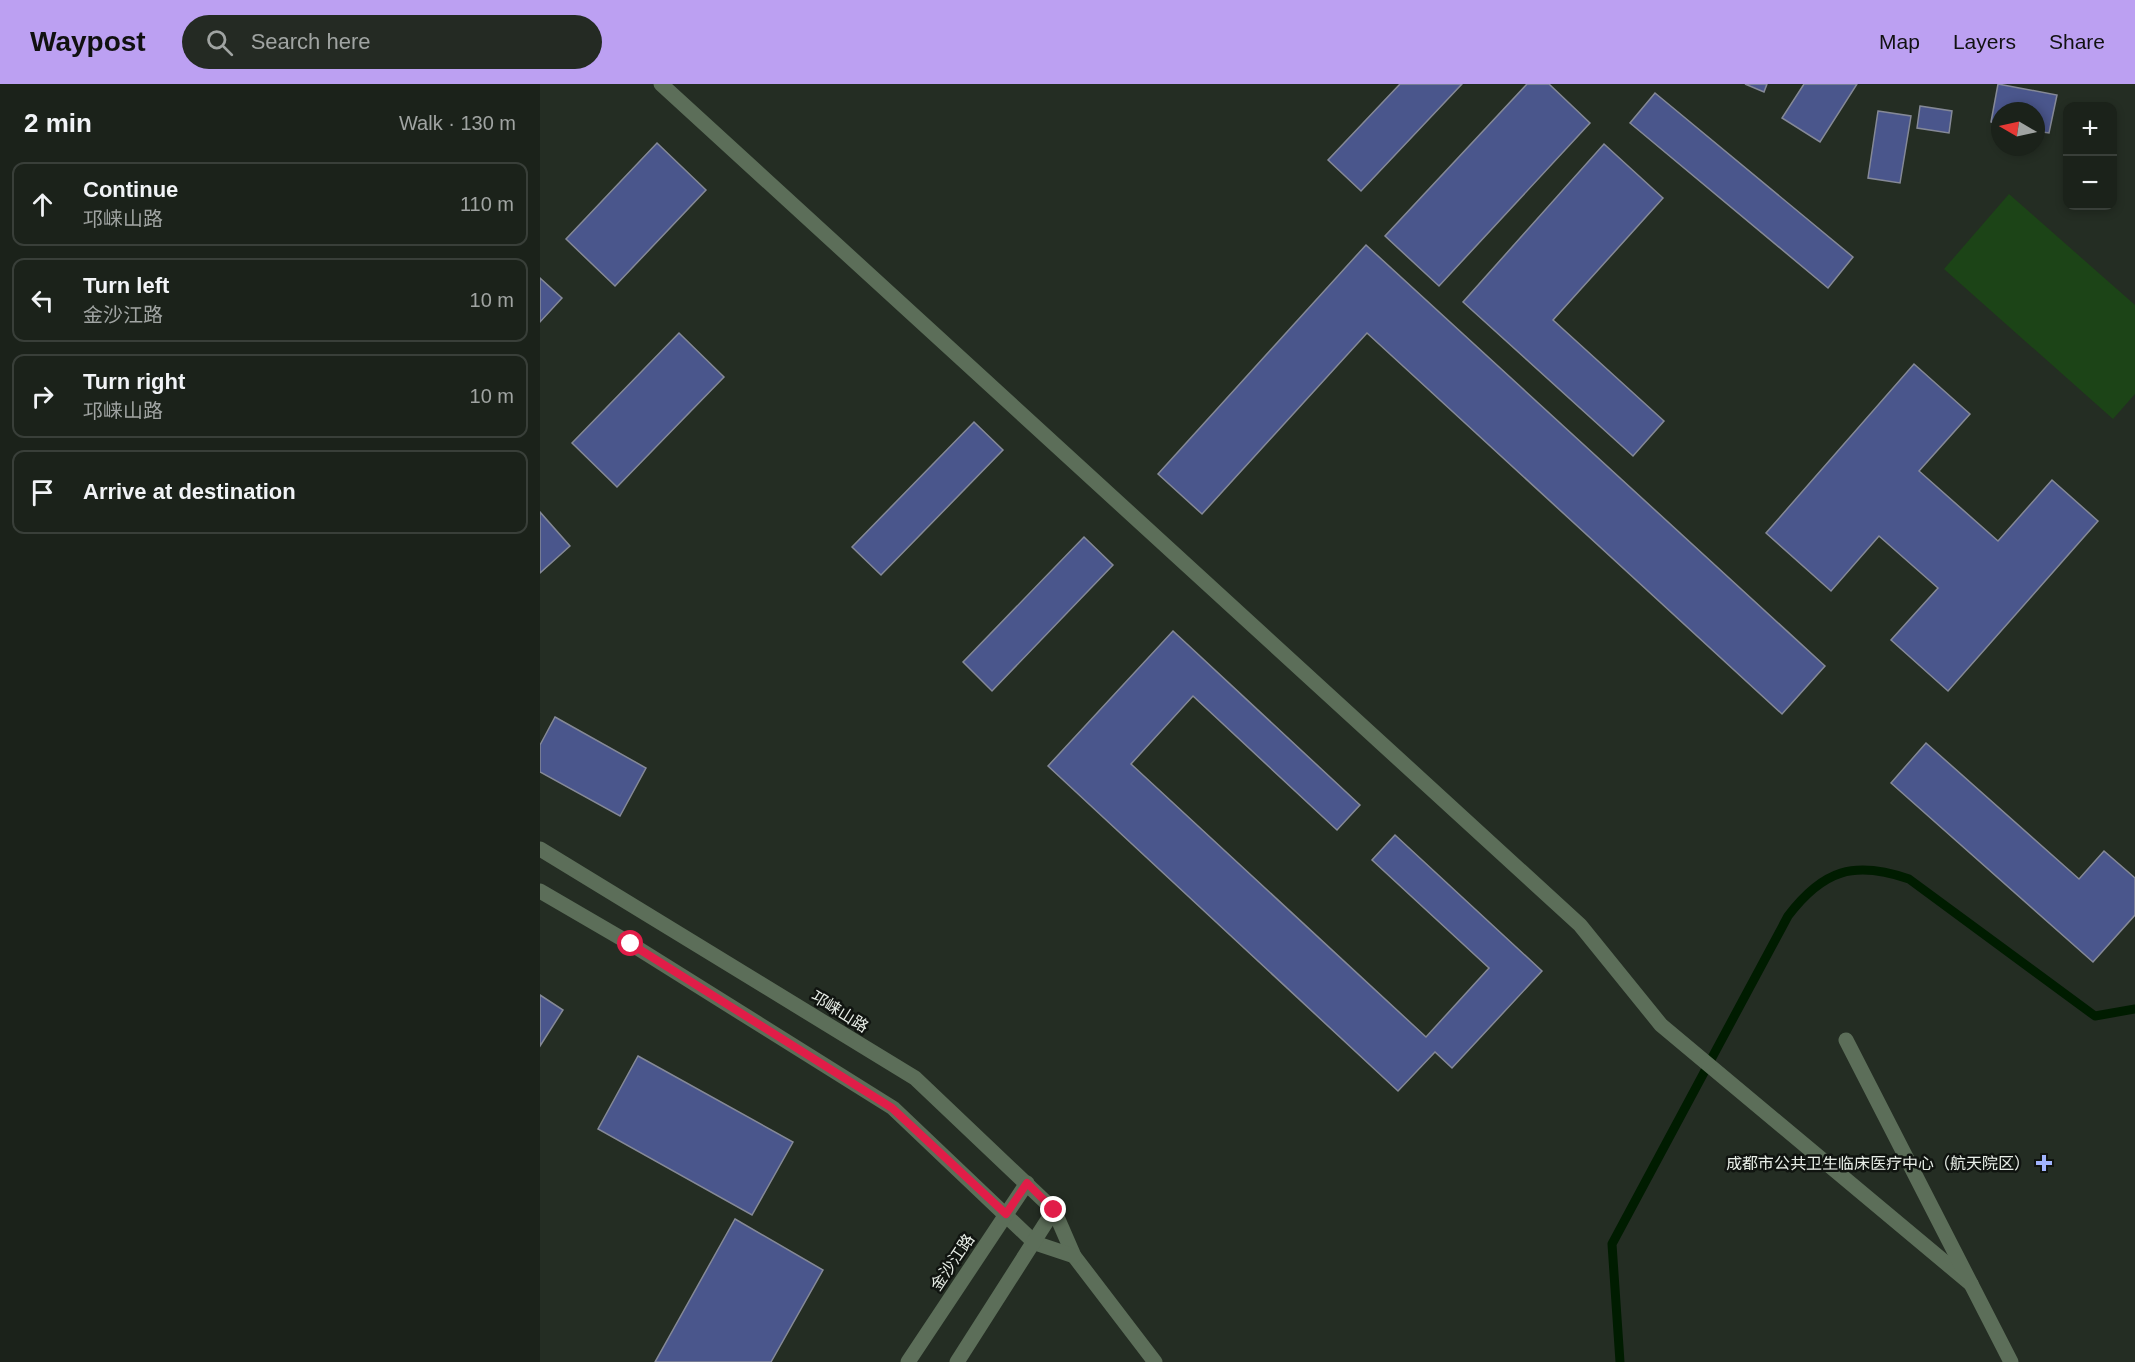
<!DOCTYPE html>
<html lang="en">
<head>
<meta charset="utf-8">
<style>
  :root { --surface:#1b221a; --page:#242a23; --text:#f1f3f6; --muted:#a0a4a2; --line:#393f39; --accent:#bca0f2 }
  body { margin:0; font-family:Helvetica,"Noto Sans SC",sans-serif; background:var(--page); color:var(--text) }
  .controls { position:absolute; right:18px; top:18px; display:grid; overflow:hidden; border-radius:12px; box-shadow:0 3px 9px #0003 }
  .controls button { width:54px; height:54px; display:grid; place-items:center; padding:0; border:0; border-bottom:2px solid var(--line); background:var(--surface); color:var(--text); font:30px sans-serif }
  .compass { position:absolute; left:1451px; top:18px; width:54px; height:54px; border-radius:50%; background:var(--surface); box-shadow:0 3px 9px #0003; rotate:279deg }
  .stop { position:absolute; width:18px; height:18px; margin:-14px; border:4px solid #e11d48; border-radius:50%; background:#fff }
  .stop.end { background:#e11d48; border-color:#fff; box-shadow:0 2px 6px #0008 }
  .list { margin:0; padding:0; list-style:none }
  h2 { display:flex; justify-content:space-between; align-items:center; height:78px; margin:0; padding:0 24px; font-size:26px }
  h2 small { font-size:20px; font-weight:400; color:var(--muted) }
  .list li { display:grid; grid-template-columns:39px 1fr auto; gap:18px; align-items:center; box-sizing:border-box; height:84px; margin:0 12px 12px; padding:0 12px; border:2px solid var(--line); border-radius:12px }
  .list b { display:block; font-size:22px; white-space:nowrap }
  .list p { margin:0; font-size:20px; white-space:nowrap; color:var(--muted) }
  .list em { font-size:20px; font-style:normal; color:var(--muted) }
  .icon { flex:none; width:33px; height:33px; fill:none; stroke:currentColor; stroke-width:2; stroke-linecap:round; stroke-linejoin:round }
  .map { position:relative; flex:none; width:1595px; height:1278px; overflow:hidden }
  header { display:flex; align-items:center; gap:36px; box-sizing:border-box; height:84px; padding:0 30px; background:var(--accent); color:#111 }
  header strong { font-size:28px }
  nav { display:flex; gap:33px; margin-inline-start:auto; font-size:21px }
  .search { width:420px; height:54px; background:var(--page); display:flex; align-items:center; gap:15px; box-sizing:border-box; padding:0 21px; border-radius:33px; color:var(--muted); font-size:22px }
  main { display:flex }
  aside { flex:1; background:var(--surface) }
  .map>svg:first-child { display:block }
  .green { fill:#1c4417 }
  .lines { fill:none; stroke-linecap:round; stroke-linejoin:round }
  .stream { stroke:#001c00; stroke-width:9 }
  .building { fill:#4a568c; stroke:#858997; stroke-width:1.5 }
  .minor { stroke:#5c6e59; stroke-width:15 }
  .route { stroke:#e11d48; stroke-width:8 }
  .poi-dot { fill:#a1b3fd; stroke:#101410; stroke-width:2 }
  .labels { text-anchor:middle; stroke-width:5; stroke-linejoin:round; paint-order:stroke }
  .street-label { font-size:16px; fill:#e8eee7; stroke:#101410 }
  .poi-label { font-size:16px; fill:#e8eee7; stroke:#101410; text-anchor:end }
</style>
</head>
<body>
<header>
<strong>Waypost</strong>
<div class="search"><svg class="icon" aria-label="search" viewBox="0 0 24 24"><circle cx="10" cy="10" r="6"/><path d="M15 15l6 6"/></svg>Search here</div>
<nav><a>Map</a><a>Layers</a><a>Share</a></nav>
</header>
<main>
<aside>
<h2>2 min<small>Walk · 130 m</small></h2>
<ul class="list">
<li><svg class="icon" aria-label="ahead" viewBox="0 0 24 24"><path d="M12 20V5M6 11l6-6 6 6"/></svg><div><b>Continue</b><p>邛崃山路</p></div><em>110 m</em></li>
<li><svg class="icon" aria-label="left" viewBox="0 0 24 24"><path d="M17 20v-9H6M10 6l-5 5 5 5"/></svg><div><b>Turn left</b><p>金沙江路</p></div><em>10 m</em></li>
<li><svg class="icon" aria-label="right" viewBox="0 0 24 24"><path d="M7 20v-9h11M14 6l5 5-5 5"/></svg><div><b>Turn right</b><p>邛崃山路</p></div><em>10 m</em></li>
<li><svg class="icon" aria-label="arrive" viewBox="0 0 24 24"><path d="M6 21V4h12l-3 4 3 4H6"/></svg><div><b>Arrive at destination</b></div></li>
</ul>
</aside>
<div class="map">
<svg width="1595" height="1278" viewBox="0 0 1595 1278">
  <rect width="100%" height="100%" fill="#242d23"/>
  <polygon class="green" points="1469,110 1595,221 1595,310 1573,335 1404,185"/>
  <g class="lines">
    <path class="stream" d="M1080 1278 1072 1160 1248 832C1283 786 1314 776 1369 795L1555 932 1595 925"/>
  </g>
  <g class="building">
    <polygon points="860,0 922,0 821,107 788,76"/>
    <polygon points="987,0 1009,0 1050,39 899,202 845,152"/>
    <polygon points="1205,0 1227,0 1224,8"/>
    <polygon points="1264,0 1317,0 1280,58 1242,34"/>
    <polygon points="1458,0 1517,11 1509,49 1496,47 1496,27 1460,27 1460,40 1451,38"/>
    <polygon points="1115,9 1313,173 1288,204 1090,39"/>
    <polygon points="1380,22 1412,27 1409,49 1377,44"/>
    <polygon points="1338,27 1371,32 1360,99 1328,94"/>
    <polygon points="117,59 166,106 75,202 26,155"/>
    <polygon points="1064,60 1123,114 1013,236 1124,337 1093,372 923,218"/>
    <polygon points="826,161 1285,582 1242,630 827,249 662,430 618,390"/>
    <polygon points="0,194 22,214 0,238"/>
    <polygon points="139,249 184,293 77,403 32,359"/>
    <polygon points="1374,280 1430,330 1379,387 1458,457 1512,396 1558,437 1408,607 1351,556 1398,504 1339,452 1291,507 1226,449"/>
    <polygon points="434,338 463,366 341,491 312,463"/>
    <polygon points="0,428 30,462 0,489"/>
    <polygon points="544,453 573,481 452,607 423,578"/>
    <polygon points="633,547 820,721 797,746 653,612 591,680 886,953 949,884 832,776 855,751 1002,887 912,984 895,968 858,1007 508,682"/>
    <polygon points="15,633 106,684 80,732 0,688 0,661"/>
    <polygon points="1386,659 1539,795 1564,767 1595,794 1595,831 1553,878 1351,699"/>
    <polygon points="0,911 23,926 0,962"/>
    <polygon points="98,972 253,1058 212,1131 58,1045"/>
    <polygon points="195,1135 283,1186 231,1278 115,1278"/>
  </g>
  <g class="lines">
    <g class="minor">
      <polyline points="121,0 1040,841 1121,941 1431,1200"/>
      <polyline points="0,765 375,994 514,1126 534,1172 615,1278"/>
      <polyline points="0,807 91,860 353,1024 495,1159 534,1172"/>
      <polyline points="1306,956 1471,1278"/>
      <polyline points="368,1278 487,1099"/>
      <polyline points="417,1278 514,1126"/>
    </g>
  </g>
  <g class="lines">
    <polyline class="route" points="91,860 352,1024 466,1130 487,1099 514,1126"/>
  </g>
  <path class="poi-dot" d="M1501 1070h6v6h6v6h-6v6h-6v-6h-6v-6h6z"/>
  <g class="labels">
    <g class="street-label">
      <text transform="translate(300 927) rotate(32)" y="6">邛崃山路</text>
      <text transform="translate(412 1178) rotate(-56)" y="6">金沙江路</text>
    </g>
    <g class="poi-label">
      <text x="1490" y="1085">成都市公共卫生临床医疗中心（航天院区）</text>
    </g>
  </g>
</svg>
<div class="controls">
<button>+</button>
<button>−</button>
</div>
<svg class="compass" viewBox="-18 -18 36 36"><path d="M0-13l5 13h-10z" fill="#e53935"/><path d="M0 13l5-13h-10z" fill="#a0a4a2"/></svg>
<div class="stop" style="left:91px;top:860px"></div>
<div class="stop end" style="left:514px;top:1126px"></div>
</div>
</main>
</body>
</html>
